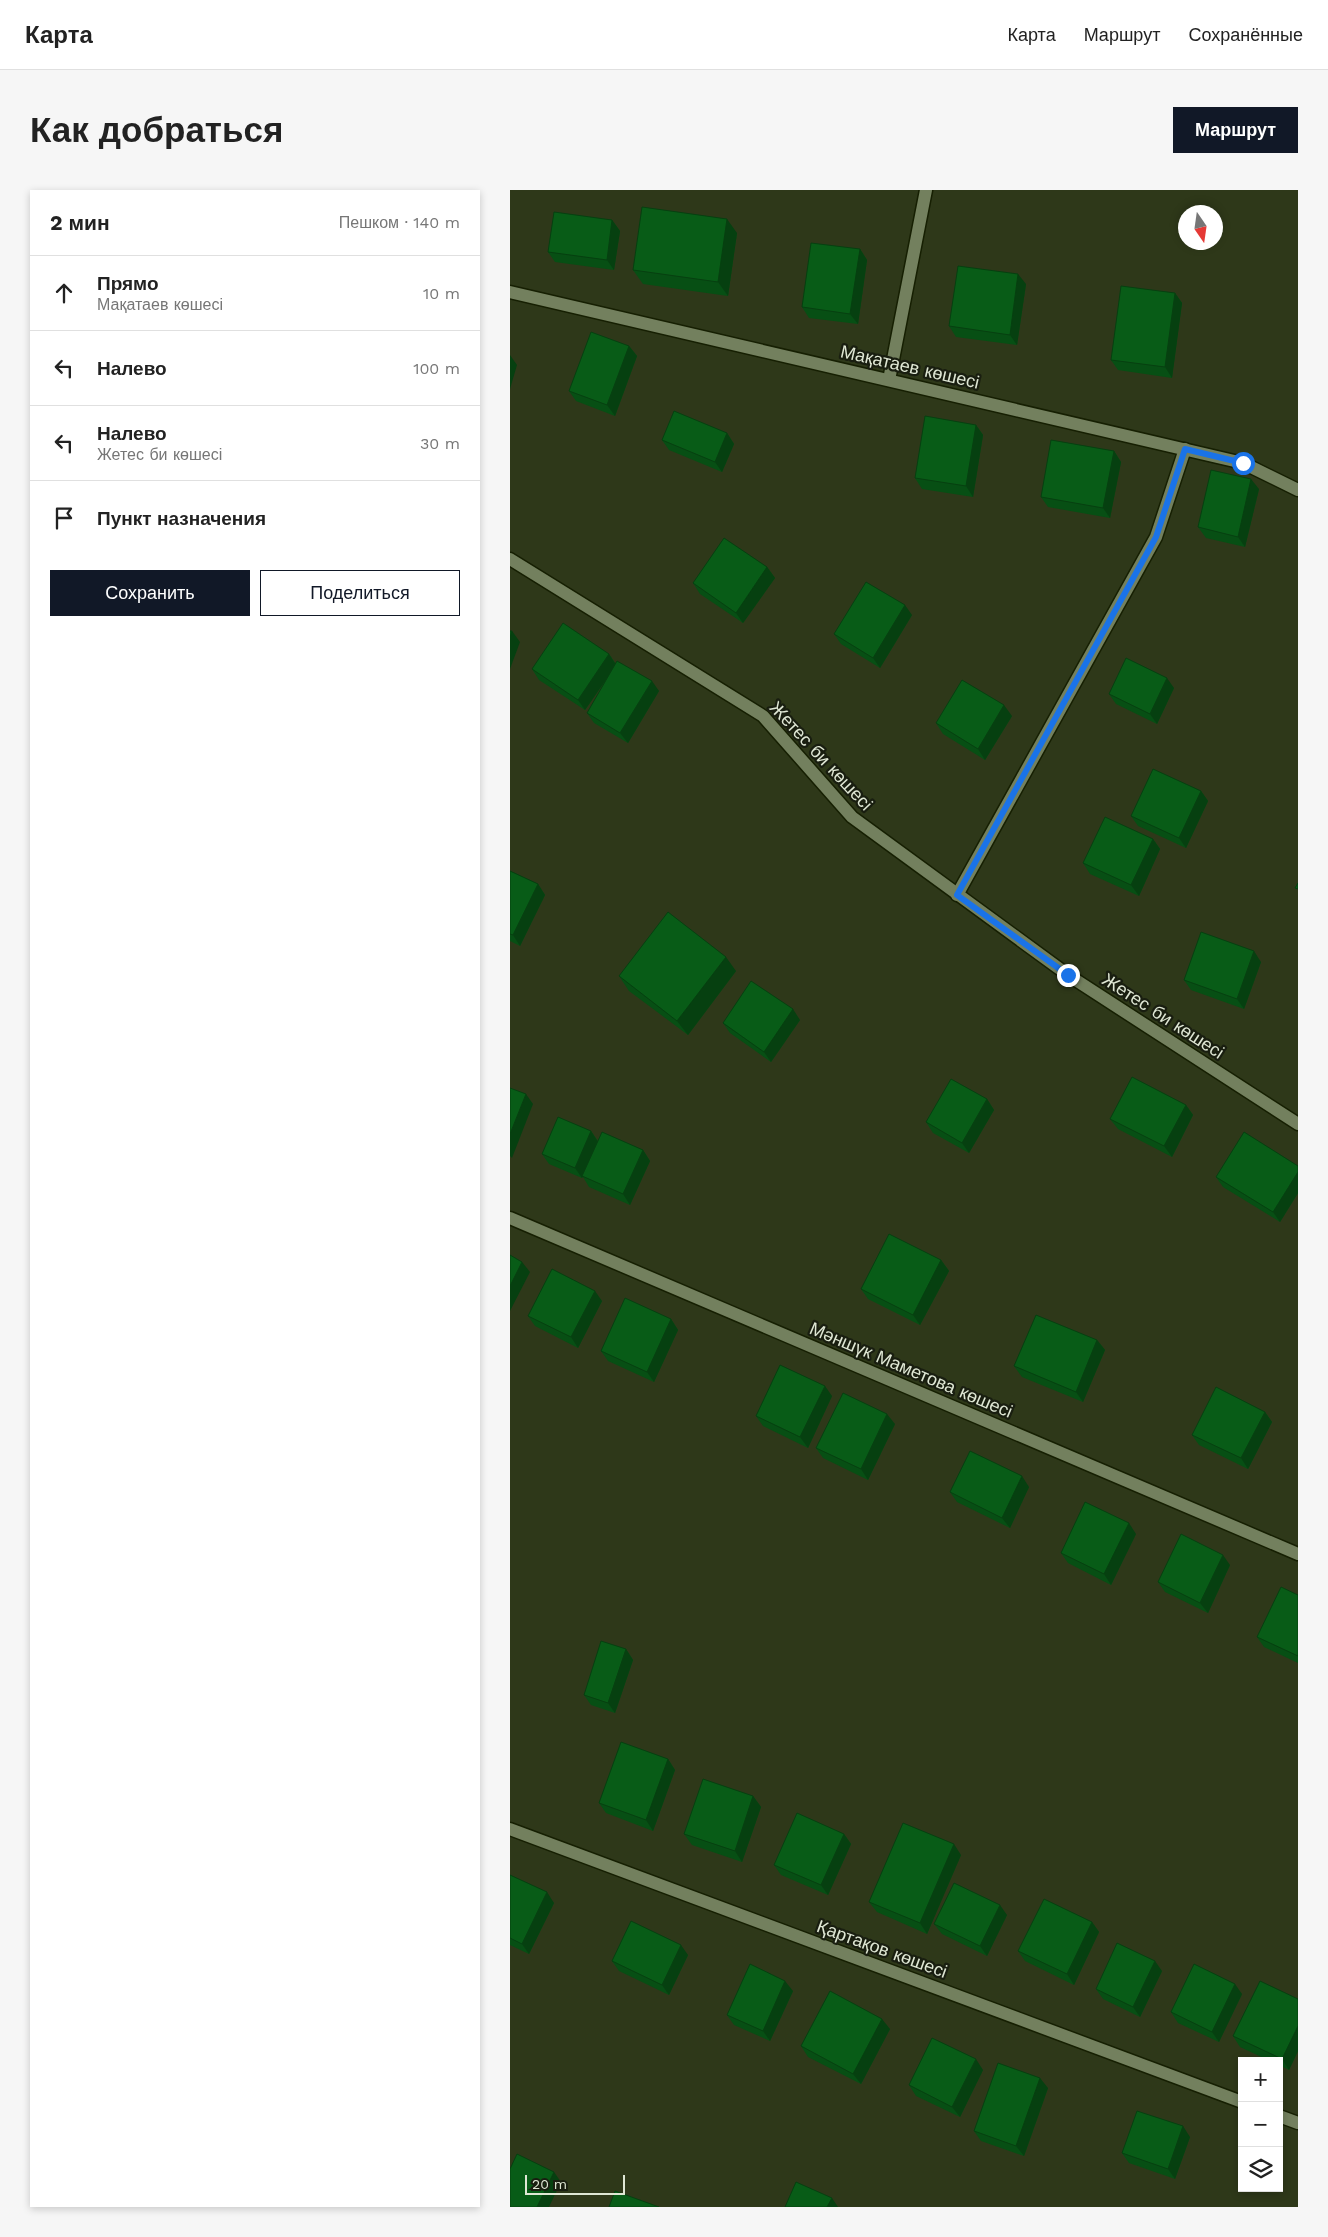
<!DOCTYPE html>
<html lang="ru">
<head>
<meta charset="utf-8">
<style>
  :root { --surface:#fff; --page:#f6f6f6; --text:#222; --muted:#767676; --line:#e0e0e0; --accent:#111827 }
  body { margin:0; font-family:"Work Sans",sans-serif; background:var(--page); color:var(--text) }
  .controls { position:absolute; right:15px; bottom:15px; display:grid; overflow:hidden; border-radius:0px; box-shadow:0 2px 8px #0003 }
  .controls button { width:45px; height:45px; display:grid; place-items:center; padding:0; border:0; border-bottom:1px solid var(--line); background:var(--surface); color:var(--text); font:25px sans-serif }
  .compass { position:absolute; left:668px; top:15px; width:45px; height:45px; border-radius:50%; background:var(--surface); box-shadow:0 2px 8px #0003; rotate:167deg }
  .scale { position:absolute; left:15px; bottom:12px; width:100px; box-sizing:border-box; padding-left:5px; border:2px solid #dfe7d4; border-top:0; font-size:14px; line-height:18px; white-space:nowrap; color:#dfe7d4; -webkit-text-stroke:4px #191e10; paint-order:stroke }
  .stop { position:absolute; width:15px; height:15px; margin:-11px; border:4px solid #1a73e8; border-radius:50%; background:#fff }
  .stop.end { background:#1a73e8; border-color:#fff; box-shadow:0 1px 5px #0008 }
  .list { margin:0; padding:0; list-style:none }
  h2 { display:flex; justify-content:space-between; align-items:center; height:65px; margin:0; padding:0 20px; font-size:21px }
  h2 small { font-size:16px; font-weight:400; color:var(--muted) }
  .list li { display:grid; grid-template-columns:32px 1fr auto; gap:15px; align-items:center; box-sizing:border-box; height:75px; padding:0 20px; border-top:1px solid var(--line) }
  .list b { display:block; font-size:19px; white-space:nowrap }
  .list p { margin:0; font-size:16px; white-space:nowrap; color:var(--muted) }
  .list em { font-size:16px; font-style:normal; color:var(--muted) }
  .actions { display:flex; gap:10px; padding:15px 20px }
  .actions a { flex:1; padding:11px 0; border:1px solid var(--accent); border-radius:0px; text-align:center; font-size:18px; color:var(--accent) }
  .actions .main { background:var(--accent); color:#fff }
  .icon { flex:none; width:28px; height:28px; fill:none; stroke:currentColor; stroke-width:2; stroke-linecap:round; stroke-linejoin:round }
  .map { position:relative; flex:none; width:788px; height:2017px; overflow:hidden; border-radius:0px }
  header { display:flex; align-items:center; gap:30px; box-sizing:border-box; height:70px; padding:0 25px; background:var(--surface); border-bottom:1px solid var(--line) }
  header strong { font-size:24px }
  nav { display:flex; gap:28px; margin-inline-start:auto; font-size:18px }
  .intro { display:flex; align-items:center; justify-content:space-between; box-sizing:border-box; height:120px; padding:0 30px }
  h1 { margin:0; font-size:35px }
  .button { padding:12px 22px; border-radius:0px; background:var(--accent); color:#fff; font-size:18px; font-weight:700 }
  main { display:flex; gap:30px; padding:0 30px }
  aside { flex:1; background:var(--surface); border-radius:0px; box-shadow:0 2px 8px #0003 }
  .map>svg:first-child { display:block }
  .lines { fill:none; stroke-linecap:round; stroke-linejoin:round }
  .minor-casing { stroke:#161f02; stroke-width:15 }
  .minor { stroke:#73805e; stroke-width:12 }
  .wall { fill:#074f14 }
  .shaded-wall { fill:#064010 }
  .building { fill:#085c17; stroke:#064010 }
  .route { stroke:#1a73e8; stroke-width:6 }
  .labels { text-anchor:middle; stroke-width:4.5; stroke-linejoin:round; paint-order:stroke }
  .street-label { font-size:18px; fill:#dfe7d4; stroke:#191e10 }
</style>
</head>
<body>
<header>
<strong>Карта</strong>
<nav><a>Карта</a><a>Маршрут</a><a>Сохранённые</a></nav>
</header>
<div class="intro"><h1>Как добраться</h1><a class="button">Маршрут</a></div>
<main>
<aside>
<h2>2 мин<small>Пешком · 140 m</small></h2>
<ul class="list">
<li><svg class="icon" aria-label="ahead" viewBox="0 0 24 24"><path d="M12 20V5M6 11l6-6 6 6"/></svg><div><b>Прямо</b><p>Мақатаев көшесі</p></div><em>10 m</em></li>
<li><svg class="icon" aria-label="left" viewBox="0 0 24 24"><path d="M17 20v-9H6M10 6l-5 5 5 5"/></svg><div><b>Налево</b></div><em>100 m</em></li>
<li><svg class="icon" aria-label="left" viewBox="0 0 24 24"><path d="M17 20v-9H6M10 6l-5 5 5 5"/></svg><div><b>Налево</b><p>Жетес би көшесі</p></div><em>30 m</em></li>
<li><svg class="icon" aria-label="arrive" viewBox="0 0 24 24"><path d="M6 21V4h12l-3 4 3 4H6"/></svg><div><b>Пункт назначения</b></div></li>
</ul>
<div class="actions"><a class="main">Сохранить</a><a>Поделиться</a></div>
</aside>
<div class="map">
<svg width="788" height="2017" viewBox="0 0 788 2017">
  <rect width="100%" height="100%" fill="#2e3819"/>
  <g class="lines">
    <g class="minor-casing">
      <g id="minor">
        <polyline points="0,102 733,273 788,300"/>
        <polyline points="379,190 416,0"/>
        <polyline points="0,369 253,526 342,627 558,785 788,934"/>
        <polyline points="447,705 646,347 675,259"/>
        <polyline points="0,1028 788,1364"/>
        <polyline points="0,1639 732,1912"/>
        <polyline points="769,1926 788,1933"/>
      </g>
    </g>
    <use href="#minor" class="minor"/>
  </g>
  <g class="wall">
    <polygon points="102,30 110,41 104,80 45,72 38,62"/>
    <polygon points="227,43 218,106 133,94 123,80"/>
    <polygon points="350,59 357,70 348,134 299,128 292,117"/>
    <polygon points="516,94 507,155 446,147 439,136"/>
    <polygon points="665,103 672,113 662,188 608,180 601,170"/>
    <polygon points="119,156 127,166 105,226 66,211 59,201"/>
    <polygon points="466,235 473,245 463,307 412,299 405,288"/>
    <polygon points="217,243 224,254 212,282 159,260 152,250"/>
    <polygon points="604,261 611,272 600,328 538,317 531,307"/>
    <polygon points="749,299 735,357 696,348 688,337"/>
    <polygon points="257,377 265,388 233,433 190,404 183,393"/>
    <polygon points="402,425 370,478 331,454 324,444"/>
    <polygon points="99,464 106,474 149,501 118,553 84,533 77,523 99,486 75,520 29,490 22,479"/>
    <polygon points="664,498 647,534 606,514 599,504"/>
    <polygon points="502,526 475,570 433,544 426,533"/>
    <polygon points="691,601 698,611 676,658 628,636 621,626"/>
    <polygon points="643,649 650,659 629,706 580,684 573,673"/>
    <polygon points="0,681 28,694 35,705 10,756 0,751"/>
    <polygon points="751,772 734,819 681,800 674,790"/>
    <polygon points="226,781 178,845 119,801 109,786"/>
    <polygon points="290,830 261,872 220,843 213,833"/>
    <polygon points="477,909 484,920 459,963 423,943 416,932"/>
    <polygon points="676,915 683,925 662,967 608,939 600,929"/>
    <polygon points="81,941 88,951 133,960 140,971 120,1015 79,997 73,987 72,988 39,974 32,964"/>
    <polygon points="788,976 788,1003 770,1032 713,997 706,987"/>
    <polygon points="431,1070 439,1081 410,1135 358,1109 351,1099"/>
    <polygon points="92,1111 68,1158 25,1136 18,1126"/>
    <polygon points="161,1129 168,1140 144,1192 98,1171 91,1161"/>
    <polygon points="587,1150 595,1160 573,1212 512,1187 504,1176"/>
    <polygon points="322,1206 298,1258 253,1236 246,1226"/>
    <polygon points="755,1222 762,1232 738,1279 689,1255 682,1245"/>
    <polygon points="385,1234 358,1290 313,1268 306,1258"/>
    <polygon points="519,1297 500,1338 447,1312 440,1302"/>
    <polygon points="626,1344 601,1395 558,1373 551,1363"/>
    <polygon points="720,1375 698,1423 655,1402 648,1392"/>
    <polygon points="788,1405 788,1473 754,1457 747,1447"/>
    <polygon points="116,1459 123,1470 105,1523 81,1515 74,1505"/>
    <polygon points="158,1569 165,1580 143,1641 96,1623 89,1613"/>
    <polygon points="243,1606 251,1617 232,1672 182,1655 174,1644"/>
    <polygon points="334,1644 341,1654 318,1705 271,1685 264,1675"/>
    <polygon points="451,1665 417,1744 367,1722 359,1712"/>
    <polygon points="0,1685 44,1713 19,1764 0,1755"/>
    <polygon points="497,1725 477,1766 432,1744 424,1734"/>
    <polygon points="582,1732 589,1742 564,1795 515,1771 508,1761"/>
    <polygon points="178,1765 159,1805 109,1781 102,1771"/>
    <polygon points="652,1781 630,1827 593,1809 586,1799"/>
    <polygon points="283,1801 260,1851 224,1835 217,1825"/>
    <polygon points="732,1804 709,1852 668,1833 661,1822"/>
    <polygon points="788,1809 788,1861 779,1880 769,1875 769,1871 760,1871 730,1857 723,1846"/>
    <polygon points="380,1839 351,1894 298,1867 291,1856"/>
    <polygon points="473,1880 450,1927 406,1906 399,1895"/>
    <polygon points="538,1898 514,1966 471,1951 464,1941"/>
    <polygon points="680,1947 665,1989 619,1973 612,1963"/>
  </g>
  <g class="shaded-wall">
    <polygon points="217,29 227,43 218,106 208,92"/>
    <polygon points="102,30 110,41 104,80 97,70"/>
    <polygon points="350,59 357,70 348,134 340,124"/>
    <polygon points="508,84 516,94 507,155 500,145"/>
    <polygon points="665,103 672,113 662,188 655,177"/>
    <polygon points="119,156 127,166 105,226 97,215"/>
    <polygon points="0,165 7,175 0,199"/>
    <polygon points="466,235 473,245 463,307 456,296"/>
    <polygon points="217,243 224,254 212,282 205,272"/>
    <polygon points="604,261 611,272 600,328 593,318"/>
    <polygon points="741,289 749,299 735,357 728,347"/>
    <polygon points="257,377 265,388 233,433 226,423"/>
    <polygon points="395,415 402,425 370,478 363,468"/>
    <polygon points="2,441 10,452 0,479 0,448"/>
    <polygon points="99,464 106,475 75,520 68,510"/>
    <polygon points="657,488 664,498 647,534 640,524"/>
    <polygon points="142,491 149,501 118,553 110,543"/>
    <polygon points="494,515 502,526 475,570 468,559"/>
    <polygon points="691,601 698,611 676,658 669,648"/>
    <polygon points="643,649 650,659 629,706 621,695"/>
    <polygon points="28,694 35,705 10,756 3,745"/>
    <polygon points="744,761 751,772 734,819 727,809"/>
    <polygon points="216,767 226,781 178,845 167,831"/>
    <polygon points="283,819 290,830 261,872 254,862"/>
    <polygon points="16,904 23,914 2,968 0,966 0,944"/>
    <polygon points="477,909 484,920 459,963 452,953"/>
    <polygon points="676,915 683,925 662,967 654,956"/>
    <polygon points="81,941 88,952 72,988 65,978"/>
    <polygon points="133,960 140,971 120,1015 113,1004"/>
    <polygon points="788,982 788,1003 770,1032 763,1022"/>
    <polygon points="431,1070 439,1081 410,1135 403,1125"/>
    <polygon points="12,1072 20,1082 0,1121 0,1096"/>
    <polygon points="85,1101 92,1111 68,1158 61,1147"/>
    <polygon points="161,1129 168,1140 144,1192 137,1182"/>
    <polygon points="587,1150 595,1160 573,1212 566,1202"/>
    <polygon points="315,1196 322,1206 298,1258 290,1247"/>
    <polygon points="755,1222 762,1232 738,1279 731,1268"/>
    <polygon points="377,1224 385,1234 358,1290 351,1279"/>
    <polygon points="512,1286 519,1297 500,1338 492,1328"/>
    <polygon points="619,1333 626,1344 601,1395 594,1384"/>
    <polygon points="713,1365 720,1375 698,1423 690,1413"/>
    <polygon points="116,1459 123,1470 105,1523 98,1513"/>
    <polygon points="158,1569 165,1580 143,1641 136,1630"/>
    <polygon points="243,1606 251,1617 232,1672 225,1661"/>
    <polygon points="334,1644 341,1654 318,1705 311,1695"/>
    <polygon points="444,1654 451,1665 417,1744 410,1733"/>
    <polygon points="37,1702 44,1713 19,1764 12,1754"/>
    <polygon points="490,1715 497,1725 477,1766 470,1756"/>
    <polygon points="582,1732 589,1742 564,1795 557,1784"/>
    <polygon points="171,1755 178,1765 159,1805 152,1795"/>
    <polygon points="645,1771 652,1781 630,1827 623,1817"/>
    <polygon points="275,1791 283,1801 260,1851 253,1841"/>
    <polygon points="725,1794 732,1804 709,1852 702,1842"/>
    <polygon points="372,1829 380,1839 351,1894 343,1884"/>
    <polygon points="788,1836 788,1861 779,1880 772,1869"/>
    <polygon points="466,1869 473,1880 450,1927 442,1917"/>
    <polygon points="530,1888 538,1898 514,1966 506,1956"/>
    <polygon points="673,1936 680,1947 665,1989 658,1979"/>
    <polygon points="44,1982 51,1992 39,2017 27,2017"/>
    <polygon points="322,2008 328,2017 317,2017"/>
  </g>
  <g class="building">
    <polygon points="132,17 217,29 208,92 123,80"/>
    <polygon points="44,22 102,30 97,70 38,62"/>
    <polygon points="301,53 350,59 340,124 292,117"/>
    <polygon points="448,76 508,84 500,145 439,136"/>
    <polygon points="611,96 665,103 655,177 601,170"/>
    <polygon points="81,142 119,156 97,215 59,201"/>
    <polygon points="164,221 217,243 205,272 152,250"/>
    <polygon points="415,226 466,235 456,296 405,288"/>
    <polygon points="541,250 604,261 593,318 531,307"/>
    <polygon points="701,280 741,289 728,347 688,337"/>
    <polygon points="214,348 257,377 226,423 183,393"/>
    <polygon points="356,392 395,415 363,468 324,444"/>
    <polygon points="53,433 99,464 68,510 22,479"/>
    <polygon points="0,441 2,441 0,448"/>
    <polygon points="616,468 657,488 640,524 599,504"/>
    <polygon points="107,471 142,491 110,543 77,523"/>
    <polygon points="452,490 494,515 468,559 426,533"/>
    <polygon points="643,579 691,601 669,648 621,626"/>
    <polygon points="595,627 643,649 621,695 573,673"/>
    <polygon points="0,681 28,694 3,745 0,744"/>
    <polygon points="788,693 788,699 785,698"/>
    <polygon points="158,722 216,767 167,831 109,786"/>
    <polygon points="691,742 744,761 727,809 674,790"/>
    <polygon points="241,791 283,819 254,862 213,833"/>
    <polygon points="622,887 676,915 654,956 600,929"/>
    <polygon points="441,889 477,909 452,953 416,932"/>
    <polygon points="0,898 16,904 0,944"/>
    <polygon points="48,927 81,941 65,978 32,964"/>
    <polygon points="92,942 133,960 113,1004 72,986"/>
    <polygon points="734,942 788,976 788,982 763,1022 706,987"/>
    <polygon points="379,1044 431,1070 403,1125 351,1099"/>
    <polygon points="0,1065 12,1072 0,1096"/>
    <polygon points="42,1079 85,1101 61,1147 18,1126"/>
    <polygon points="115,1108 161,1129 137,1182 91,1161"/>
    <polygon points="526,1125 587,1150 566,1202 504,1176"/>
    <polygon points="270,1175 315,1196 290,1247 246,1226"/>
    <polygon points="706,1197 755,1222 731,1268 682,1245"/>
    <polygon points="333,1203 377,1224 351,1279 306,1258"/>
    <polygon points="460,1261 512,1286 492,1328 440,1302"/>
    <polygon points="575,1312 619,1333 594,1384 551,1363"/>
    <polygon points="671,1344 713,1365 690,1413 648,1392"/>
    <polygon points="771,1397 788,1405 788,1466 747,1447"/>
    <polygon points="91,1451 116,1459 98,1513 74,1505"/>
    <polygon points="111,1552 158,1569 136,1630 89,1613"/>
    <polygon points="193,1589 243,1606 225,1661 174,1644"/>
    <polygon points="287,1623 334,1644 311,1695 264,1675"/>
    <polygon points="393,1633 444,1654 410,1733 359,1712"/>
    <polygon points="0,1685 37,1702 12,1754 0,1748"/>
    <polygon points="444,1693 490,1715 470,1756 424,1734"/>
    <polygon points="534,1709 582,1732 557,1784 508,1761"/>
    <polygon points="121,1731 171,1755 152,1795 102,1771"/>
    <polygon points="607,1753 645,1771 623,1817 586,1799"/>
    <polygon points="240,1774 275,1791 253,1841 217,1825"/>
    <polygon points="684,1774 725,1794 702,1842 661,1822"/>
    <polygon points="750,1791 788,1809 788,1836 772,1869 723,1846"/>
    <polygon points="320,1801 372,1829 343,1884 291,1856"/>
    <polygon points="422,1848 466,1869 442,1917 399,1895"/>
    <polygon points="488,1873 530,1888 506,1956 464,1941"/>
    <polygon points="627,1921 673,1936 658,1979 612,1963"/>
    <polygon points="7,1964 44,1982 27,2017 0,2017 0,1979"/>
    <polygon points="286,1992 322,2008 317,2017 275,2017"/>
    <polygon points="105,2001 149,2017 99,2017"/>
  </g>
  <g class="lines">
    <polyline class="route" points="558,785 447,705 646,347 675,259 733,273"/>
  </g>
  <g class="labels">
    <g class="street-label">
      <text transform="translate(400 177) rotate(13)" y="6">Мақатаев көшесі</text>
      <text transform="translate(311 566) rotate(47)" y="6">Жетес би көшесі</text>
      <text transform="translate(653 826) rotate(33)" y="6">Жетес би көшесі</text>
      <text transform="translate(401 1180) rotate(23)" y="6">Мәншүк Маметова көшесі</text>
      <text transform="translate(372 1759) rotate(20)" y="6">Қартақов көшесі</text>
    </g>
  </g>
</svg>
<div class="controls">
<button>+</button>
<button>−</button>
<button><svg class="icon" aria-label="layers" viewBox="0 0 24 24"><path d="M12 4l9 5-9 5-9-5zM3 14l9 5 9-5"/></svg></button>
</div>
<svg class="compass" viewBox="-18 -18 36 36"><path d="M0-13l5 13h-10z" fill="#e53935"/><path d="M0 13l5-13h-10z" fill="#767676"/></svg>
<div class="scale">20 m</div>
<div class="stop" style="left:733px;top:273px"></div>
<div class="stop end" style="left:558px;top:785px"></div>
</div>
</main>
</body>
</html>
